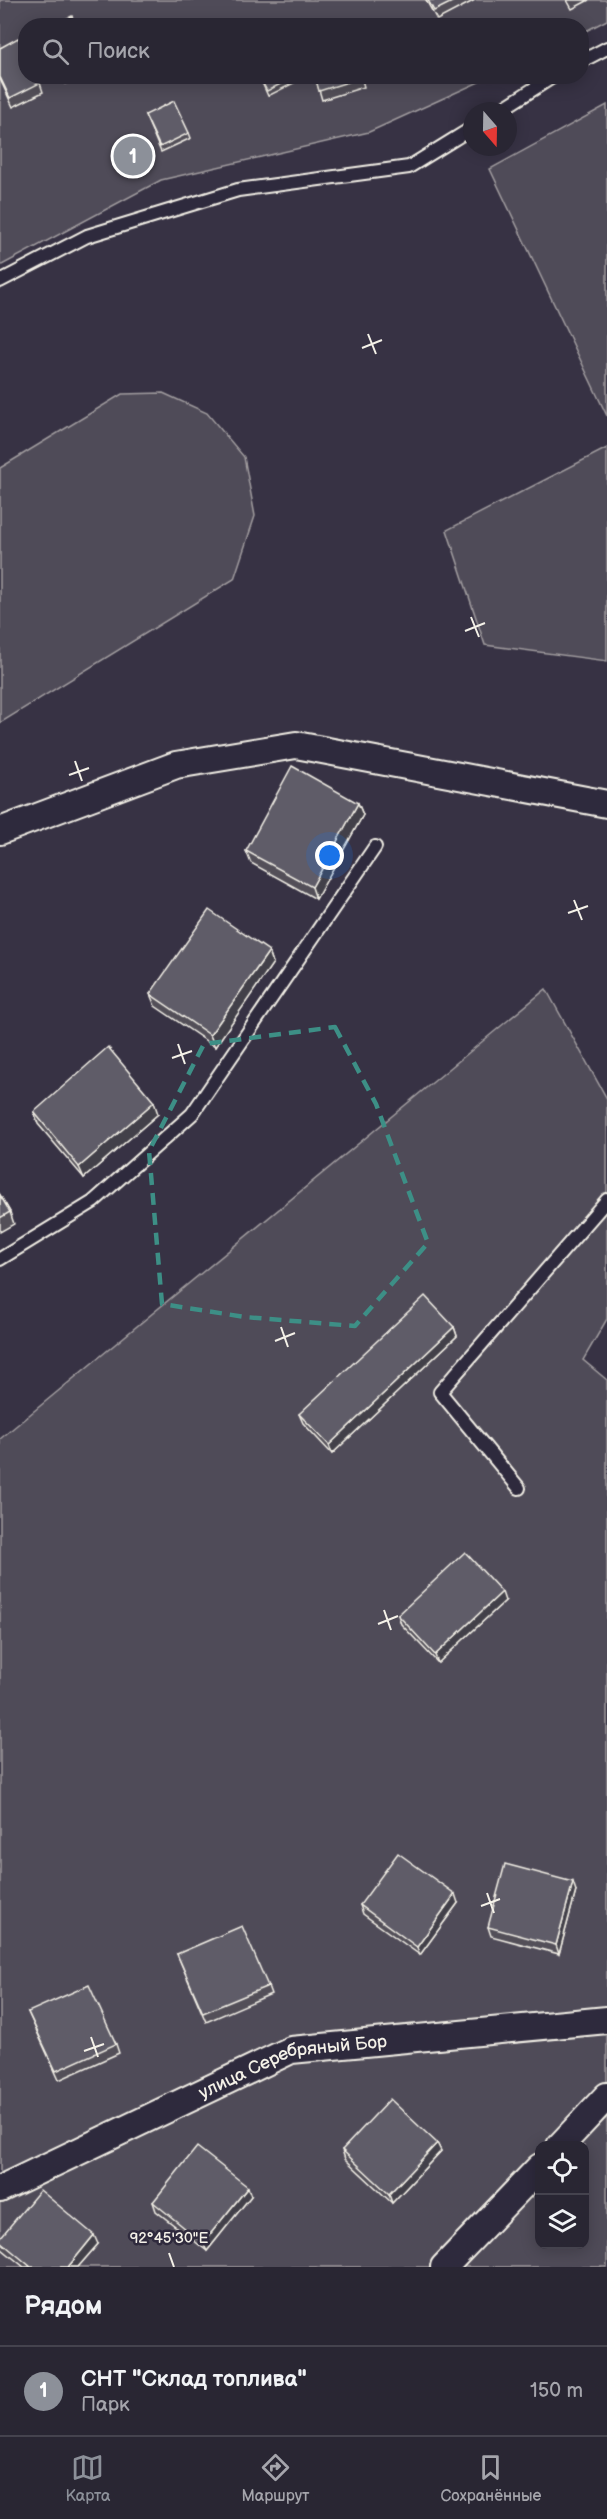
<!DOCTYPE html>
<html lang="ru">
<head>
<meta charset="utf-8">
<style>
  :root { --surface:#292633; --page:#312e3b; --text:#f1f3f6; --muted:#a5a5ac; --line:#45434e; --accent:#8c9099 }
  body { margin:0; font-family:"Balsamiq Sans",sans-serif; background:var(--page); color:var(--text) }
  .controls { position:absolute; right:18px; bottom:18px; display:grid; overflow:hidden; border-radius:12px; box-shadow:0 3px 15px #0003 }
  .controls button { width:54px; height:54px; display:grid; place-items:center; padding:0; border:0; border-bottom:2px solid var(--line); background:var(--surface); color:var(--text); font:30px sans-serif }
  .compass { position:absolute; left:463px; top:102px; width:54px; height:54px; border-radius:50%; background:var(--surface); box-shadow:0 3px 15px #0003; rotate:160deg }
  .you { position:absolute; left:330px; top:856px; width:21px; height:21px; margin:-15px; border:4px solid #fff; border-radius:50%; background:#1a73e8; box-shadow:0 0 0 9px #1a73e833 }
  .badge { display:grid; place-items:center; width:39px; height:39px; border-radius:50%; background:var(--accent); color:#fff; font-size:20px; font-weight:700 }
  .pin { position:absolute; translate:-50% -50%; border:3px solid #fff; box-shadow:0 2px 6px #0006 }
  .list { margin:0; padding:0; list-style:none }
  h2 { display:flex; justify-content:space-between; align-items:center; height:78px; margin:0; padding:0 24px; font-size:26px }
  h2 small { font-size:20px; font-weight:400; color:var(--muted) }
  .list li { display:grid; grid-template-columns:39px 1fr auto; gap:18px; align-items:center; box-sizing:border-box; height:90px; padding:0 24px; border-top:2px solid var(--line) }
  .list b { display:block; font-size:22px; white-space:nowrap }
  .list p { margin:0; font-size:20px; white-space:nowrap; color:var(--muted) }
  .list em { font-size:20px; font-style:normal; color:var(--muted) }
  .icon { flex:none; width:33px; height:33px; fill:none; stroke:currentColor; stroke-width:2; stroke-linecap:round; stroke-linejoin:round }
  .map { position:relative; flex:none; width:607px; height:2267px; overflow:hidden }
  .search { position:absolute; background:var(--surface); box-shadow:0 3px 15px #0003; left:18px; right:18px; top:18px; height:66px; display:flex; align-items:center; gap:15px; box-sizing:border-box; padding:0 21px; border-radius:24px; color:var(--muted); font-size:22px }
  .sheet { height:168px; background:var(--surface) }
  nav { display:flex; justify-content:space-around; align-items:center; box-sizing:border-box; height:84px; border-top:2px solid var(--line); background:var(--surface); font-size:16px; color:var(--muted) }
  nav a { display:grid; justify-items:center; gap:3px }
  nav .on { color:var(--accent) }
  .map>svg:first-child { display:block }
  .green { fill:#504b59; stroke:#a29ea0; stroke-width:1.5; fill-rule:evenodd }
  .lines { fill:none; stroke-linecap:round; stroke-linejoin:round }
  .lane-casing { stroke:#f4f1e8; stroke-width:16 }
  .street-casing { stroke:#f4f1e8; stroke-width:30 }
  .lane { stroke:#2f2a3d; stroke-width:12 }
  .street { stroke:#2f2a3d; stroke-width:26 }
  .wall { fill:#524f59; stroke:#f4f1e8; stroke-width:1.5 }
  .shaded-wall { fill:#424048; stroke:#f4f1e8; stroke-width:1.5 }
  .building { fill:#5f5c67; stroke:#f4f1e8; stroke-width:1.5 }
  .marked { fill:none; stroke:#3d8f86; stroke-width:4.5; stroke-dasharray:12 8; stroke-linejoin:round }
  .ticks { fill:none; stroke:#f4f1e8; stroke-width:2 }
  .labels { text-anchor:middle; stroke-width:5; stroke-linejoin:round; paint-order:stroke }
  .street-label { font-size:18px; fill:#f4f1e8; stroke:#2f2a3d }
  .ticks-label { font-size:15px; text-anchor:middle; fill:#f4f1e8; stroke:#2f2a3d; stroke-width:5; stroke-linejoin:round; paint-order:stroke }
</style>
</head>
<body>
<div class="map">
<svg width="607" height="2267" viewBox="0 0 607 2267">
  <rect width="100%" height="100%" fill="#373244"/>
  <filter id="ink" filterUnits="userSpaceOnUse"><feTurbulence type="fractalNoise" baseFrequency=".0167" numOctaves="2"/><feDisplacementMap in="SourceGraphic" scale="12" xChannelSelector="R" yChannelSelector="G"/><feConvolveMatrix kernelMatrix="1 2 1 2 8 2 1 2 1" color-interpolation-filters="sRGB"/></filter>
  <g filter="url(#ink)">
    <g class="green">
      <polygon points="0,0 607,0 607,20 582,33 582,26 26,26 26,76 490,77 369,132 161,180 0,266"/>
      <polygon points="607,105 607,416 490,169"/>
      <polygon points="163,393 207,413 244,457 255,516 234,579 0,723 0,468 122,394"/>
      <polygon points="607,448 607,661 485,645 447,530"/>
      <path d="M546 989 607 1099V1319L583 1360 607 1380V2267H0V1439ZM540 2146H584V2244H540Z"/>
    </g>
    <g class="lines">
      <g class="lane-casing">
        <g id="lane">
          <polyline points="582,61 607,48"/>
          <polyline points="499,111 554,76"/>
          <polyline points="0,281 87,236 238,190 409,167 472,128"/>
          <polyline points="0,1259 93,1202 192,1114 375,847"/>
          <polyline points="519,1488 440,1392 607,1200"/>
        </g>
      </g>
      <g class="street-casing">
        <g id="street">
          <polyline points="0,831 176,765 296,745 607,804"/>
          <polyline points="560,2146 607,2096"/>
          <path id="s1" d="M0 2189 291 2050 607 2020"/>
          <polyline points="444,2267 540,2167"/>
        </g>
      </g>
      <use href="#lane" class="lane"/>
      <use href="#street" class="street"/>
    </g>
    <g class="wall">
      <polygon points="426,0 475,0 437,20"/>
      <polygon points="567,0 589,0 572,9"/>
      <polygon points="0,48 40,83 43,92 13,107 0,79"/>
      <polygon points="63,76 83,76 66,84"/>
      <polygon points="259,76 296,76 298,81 268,96"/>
      <polygon points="315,76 361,76 364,87 322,100"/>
      <polygon points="145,115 189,133 191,138 161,152"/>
      <polygon points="358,803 363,815 316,899 251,863 246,851"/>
      <polygon points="269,951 273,963 215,1047 155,1006 150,994"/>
      <polygon points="34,1112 158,1114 84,1178 38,1124"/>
      <polygon points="0,1195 10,1212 14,1224 0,1232"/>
      <polygon points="454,1327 457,1336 332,1454 303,1423 299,1414"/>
      <polygon points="505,1601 438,1663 401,1624 398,1615"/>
      <polygon points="576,1891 559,1954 491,1936 488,1927"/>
      <polygon points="458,1903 420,1955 363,1914 360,1905"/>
      <polygon points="177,1954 268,1986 271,1994 206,2022"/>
      <polygon points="28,2012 116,2044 119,2053 59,2080"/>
      <polygon points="437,2143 441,2151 392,2203 345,2159 342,2150"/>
      <polygon points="251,2196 207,2251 156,2211 153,2202"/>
      <polygon points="0,2238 98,2244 78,2267 24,2267 2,2249 0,2244"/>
    </g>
    <g class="shaded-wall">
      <polygon points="358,803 363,815 316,899 312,887"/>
      <polygon points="269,951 273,963 215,1047 210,1035"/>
      <polygon points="154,1102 158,1114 84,1178 79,1167"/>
      <polygon points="454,1327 457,1336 332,1454 329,1445"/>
      <polygon points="502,1592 505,1601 438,1663 435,1655"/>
      <polygon points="573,1882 576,1891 559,1954 556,1945"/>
      <polygon points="455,1894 458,1903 420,1955 417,1947"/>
      <polygon points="437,2143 441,2151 392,2203 389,2194"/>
      <polygon points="248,2187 251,2196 207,2251 203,2243"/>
      <polygon points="94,2235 98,2244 78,2267 68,2267"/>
    </g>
    <g class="building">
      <polygon points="428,0 456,0 434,11"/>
      <polygon points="72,16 77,26 51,26"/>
      <polygon points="18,38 26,53 26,76 37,76 40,83 10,98 0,77 0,48"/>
      <polygon points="259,76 296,76 267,91"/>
      <polygon points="315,76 361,76 361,78 319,91"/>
      <polygon points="174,101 189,133 160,147 145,115"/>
      <polygon points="292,766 358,803 312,887 246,851"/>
      <polygon points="209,910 269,951 210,1035 150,994"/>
      <polygon points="108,1047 154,1102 79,1167 34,1112"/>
      <polygon points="0,1195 10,1212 0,1218"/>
      <polygon points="425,1296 454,1327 329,1445 299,1414"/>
      <polygon points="465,1552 502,1592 435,1655 398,1615"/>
      <polygon points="398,1853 455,1894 417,1947 360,1905"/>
      <polygon points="505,1864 573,1882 556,1945 488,1927"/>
      <polygon points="242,1926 268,1986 203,2013 177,1954"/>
      <polygon points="89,1985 116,2044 56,2071 28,2012"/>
      <polygon points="390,2099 437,2143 389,2194 342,2150"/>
      <polygon points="197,2147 248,2187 203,2243 153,2202"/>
      <polygon points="40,2190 94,2235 68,2267 31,2267 0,2241 0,2238"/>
    </g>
  </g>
  <path class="marked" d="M335 1027 376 1104 428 1243 355 1326 245 1317 162 1304 149 1151 204 1044Z"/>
  <path class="ticks" d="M368 334 376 354M362 348 382 340M471 617 479 637M465 631 485 623M75 761 82 781M69 775 89 768M574 900 582 920M568 913 588 906M178 1044 185 1064M172 1058 192 1051M281 1327 288 1347M275 1341 295 1333M384 1610 391 1630M378 1624 398 1616M487 1893 494 1913M481 1906 500 1899M91 2037 98 2057M84 2051 104 2044M169 2253 174 2267"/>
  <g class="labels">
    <g class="street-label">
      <text dy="6" stroke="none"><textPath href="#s1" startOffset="320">улица Серебряный Бор</textPath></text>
    </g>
  </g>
  <g class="ticks-label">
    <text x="169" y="2243">92°45'30"E</text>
  </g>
</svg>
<div class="controls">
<button><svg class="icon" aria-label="locate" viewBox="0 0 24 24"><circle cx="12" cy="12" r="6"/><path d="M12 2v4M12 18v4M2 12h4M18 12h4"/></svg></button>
<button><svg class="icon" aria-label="layers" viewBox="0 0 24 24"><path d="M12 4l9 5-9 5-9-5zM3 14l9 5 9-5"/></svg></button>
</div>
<svg class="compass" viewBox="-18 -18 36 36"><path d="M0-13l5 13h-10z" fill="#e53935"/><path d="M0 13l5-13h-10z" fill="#a5a5ac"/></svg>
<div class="you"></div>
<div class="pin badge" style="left:133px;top:156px">1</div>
<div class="search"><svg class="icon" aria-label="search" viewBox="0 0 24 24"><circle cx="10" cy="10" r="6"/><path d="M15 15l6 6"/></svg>Поиск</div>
</div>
<section class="sheet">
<h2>Рядом<small></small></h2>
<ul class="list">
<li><span class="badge">1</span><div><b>СНТ &quot;Склад топлива&quot;</b><p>Парк</p></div><em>150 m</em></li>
</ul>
</section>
<nav>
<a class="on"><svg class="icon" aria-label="map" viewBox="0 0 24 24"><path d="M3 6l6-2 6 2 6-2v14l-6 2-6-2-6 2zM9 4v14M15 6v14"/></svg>Карта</a>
<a><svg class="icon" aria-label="directions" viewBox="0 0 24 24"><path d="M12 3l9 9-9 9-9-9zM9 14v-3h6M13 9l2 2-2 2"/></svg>Маршрут</a>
<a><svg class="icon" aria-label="saved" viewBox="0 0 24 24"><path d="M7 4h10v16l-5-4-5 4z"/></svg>Сохранённые</a>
</nav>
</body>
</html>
